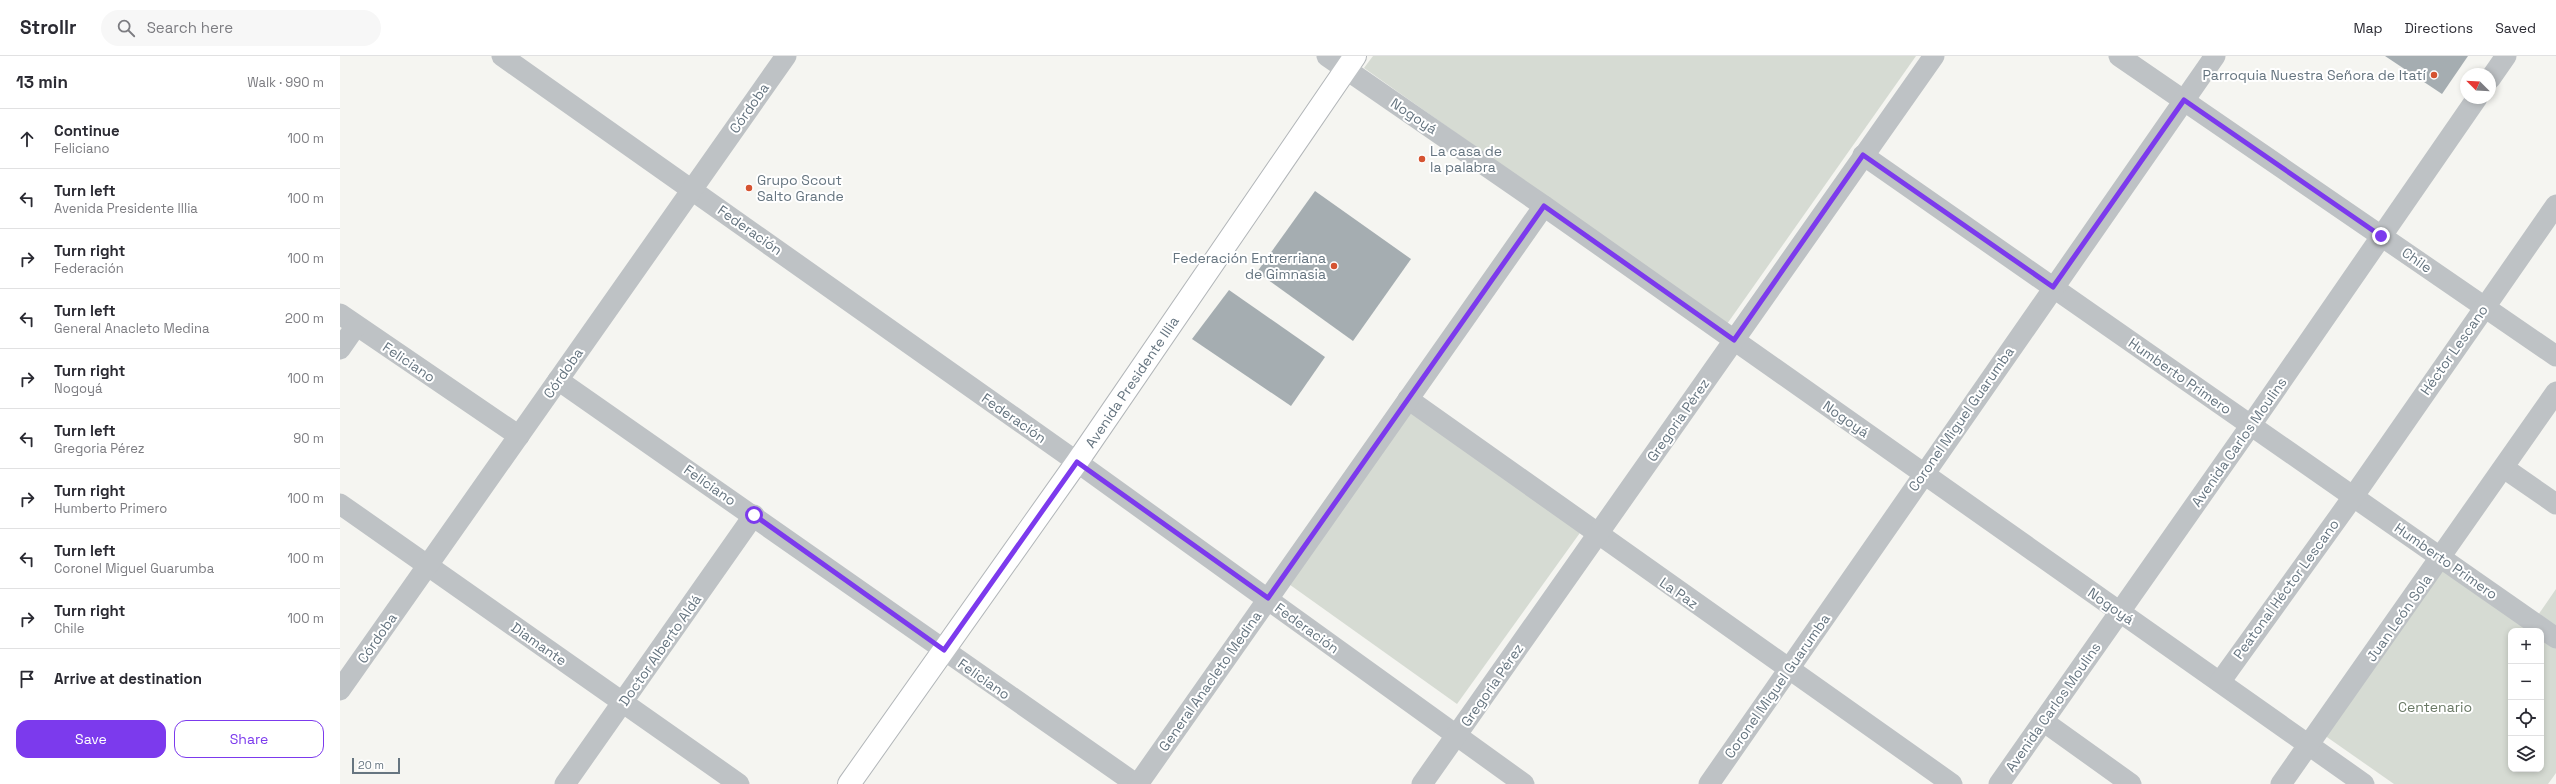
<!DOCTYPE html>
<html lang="en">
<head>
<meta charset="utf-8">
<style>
  :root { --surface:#fff; --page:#f7f7f7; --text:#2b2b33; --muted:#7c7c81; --line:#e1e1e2; --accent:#7c3aed }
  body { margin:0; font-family:"Space Grotesk",sans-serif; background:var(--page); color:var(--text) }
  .controls { position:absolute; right:12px; bottom:12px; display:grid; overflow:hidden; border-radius:8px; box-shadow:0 2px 6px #0003 }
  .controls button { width:36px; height:36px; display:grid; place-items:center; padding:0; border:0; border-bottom:1px solid var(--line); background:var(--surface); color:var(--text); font:20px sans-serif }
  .compass { position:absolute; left:2120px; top:12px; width:36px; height:36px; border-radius:50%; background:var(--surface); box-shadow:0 2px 6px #0003; rotate:294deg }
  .scale { position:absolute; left:12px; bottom:10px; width:48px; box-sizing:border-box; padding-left:4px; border:2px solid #667580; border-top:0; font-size:11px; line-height:14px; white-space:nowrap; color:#667580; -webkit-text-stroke:3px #fff; paint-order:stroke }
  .stop { position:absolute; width:12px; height:12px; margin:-9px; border:3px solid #7c3aed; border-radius:50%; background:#fff }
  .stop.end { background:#7c3aed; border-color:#fff; box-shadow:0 1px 4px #0008 }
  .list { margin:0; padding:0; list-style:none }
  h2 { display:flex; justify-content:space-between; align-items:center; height:52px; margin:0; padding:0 16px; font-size:17px }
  h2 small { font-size:13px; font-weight:400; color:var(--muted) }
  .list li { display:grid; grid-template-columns:26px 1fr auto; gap:12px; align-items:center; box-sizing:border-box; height:60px; padding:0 16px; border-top:1px solid var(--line) }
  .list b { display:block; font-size:15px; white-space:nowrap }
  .list p { margin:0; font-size:13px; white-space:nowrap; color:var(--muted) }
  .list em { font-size:13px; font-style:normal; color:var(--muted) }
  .actions { display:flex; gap:8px; padding:12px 16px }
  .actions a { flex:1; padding:9px 0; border:1px solid var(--accent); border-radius:12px; text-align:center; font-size:14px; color:var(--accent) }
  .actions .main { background:var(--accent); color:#fff }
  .icon { flex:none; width:22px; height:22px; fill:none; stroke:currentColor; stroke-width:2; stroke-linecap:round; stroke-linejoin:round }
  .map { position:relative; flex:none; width:2216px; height:728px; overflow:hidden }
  header { display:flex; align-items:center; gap:24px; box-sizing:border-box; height:56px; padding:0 20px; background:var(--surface); border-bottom:1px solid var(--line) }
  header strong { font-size:19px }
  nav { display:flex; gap:22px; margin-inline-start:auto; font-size:14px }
  .search { width:280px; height:36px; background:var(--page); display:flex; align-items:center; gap:10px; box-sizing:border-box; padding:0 14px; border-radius:22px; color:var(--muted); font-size:15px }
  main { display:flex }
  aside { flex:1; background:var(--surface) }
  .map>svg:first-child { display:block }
  .green { fill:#d6dbd3 }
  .building { fill:#a5adb1 }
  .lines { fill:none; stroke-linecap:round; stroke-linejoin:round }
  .major-casing { stroke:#b2b6b9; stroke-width:24 }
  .minor { stroke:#bec2c5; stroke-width:21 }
  .major { stroke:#fff; stroke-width:22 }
  .route { stroke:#7c3aed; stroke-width:5 }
  .poi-dot { fill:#d55331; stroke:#fff; stroke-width:1.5 }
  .labels { text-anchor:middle; stroke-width:4; stroke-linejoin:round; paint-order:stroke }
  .poi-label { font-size:14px; fill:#667580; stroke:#fff; text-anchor:end }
  .street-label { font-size:14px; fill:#667580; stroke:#fff }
  .park-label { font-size:14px; fill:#697864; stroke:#fff }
</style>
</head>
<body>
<header>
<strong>Strollr</strong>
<div class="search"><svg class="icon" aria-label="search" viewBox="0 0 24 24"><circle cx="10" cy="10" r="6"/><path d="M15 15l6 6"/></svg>Search here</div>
<nav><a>Map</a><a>Directions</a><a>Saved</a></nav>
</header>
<main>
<aside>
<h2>13 min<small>Walk · 990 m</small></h2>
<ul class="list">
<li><svg class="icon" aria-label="ahead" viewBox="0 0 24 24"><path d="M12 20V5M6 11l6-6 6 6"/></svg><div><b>Continue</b><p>Feliciano</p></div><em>100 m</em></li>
<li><svg class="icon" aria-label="left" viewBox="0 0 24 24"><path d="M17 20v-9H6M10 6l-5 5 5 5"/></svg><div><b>Turn left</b><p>Avenida Presidente Illia</p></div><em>100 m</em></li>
<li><svg class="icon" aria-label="right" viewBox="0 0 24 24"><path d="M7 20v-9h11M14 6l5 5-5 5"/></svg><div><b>Turn right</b><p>Federación</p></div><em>100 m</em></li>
<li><svg class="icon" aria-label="left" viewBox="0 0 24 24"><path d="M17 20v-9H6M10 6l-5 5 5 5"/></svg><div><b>Turn left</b><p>General Anacleto Medina</p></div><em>200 m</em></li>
<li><svg class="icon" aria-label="right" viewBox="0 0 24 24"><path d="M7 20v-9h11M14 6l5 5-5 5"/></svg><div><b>Turn right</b><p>Nogoyá</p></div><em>100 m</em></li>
<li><svg class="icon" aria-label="left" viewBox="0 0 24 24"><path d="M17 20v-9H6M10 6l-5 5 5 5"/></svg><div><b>Turn left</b><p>Gregoria Pérez</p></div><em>90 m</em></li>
<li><svg class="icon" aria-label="right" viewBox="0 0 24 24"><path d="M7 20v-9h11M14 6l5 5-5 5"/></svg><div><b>Turn right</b><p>Humberto Primero</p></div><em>100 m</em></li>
<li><svg class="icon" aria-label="left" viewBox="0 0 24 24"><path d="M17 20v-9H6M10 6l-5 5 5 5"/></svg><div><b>Turn left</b><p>Coronel Miguel Guarumba</p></div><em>100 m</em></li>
<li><svg class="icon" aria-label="right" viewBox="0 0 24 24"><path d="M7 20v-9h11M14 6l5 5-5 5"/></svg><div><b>Turn right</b><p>Chile</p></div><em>100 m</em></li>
<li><svg class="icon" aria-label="arrive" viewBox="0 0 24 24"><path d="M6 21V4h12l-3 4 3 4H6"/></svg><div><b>Arrive at destination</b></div></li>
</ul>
<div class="actions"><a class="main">Save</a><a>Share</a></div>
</aside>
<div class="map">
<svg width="2216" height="728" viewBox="0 0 2216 728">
  <rect width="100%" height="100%" fill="#f5f5f1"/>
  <g class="green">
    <polygon points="1033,0 1576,0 1387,268 1024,12"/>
    <polygon points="1071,352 1242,474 1117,648 946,526"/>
    <polygon points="2101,510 2193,575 2171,575 2171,713 2201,713 2201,580 2216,591 2216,717 2208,728 2054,728 1984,679"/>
    <polygon points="2216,533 2216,576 2196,562"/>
  </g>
  <g class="building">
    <polygon points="2045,0 2128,0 2102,38"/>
    <polygon points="975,135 1071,203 1013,285 917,216"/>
    <polygon points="889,234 985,301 951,350 852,283"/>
  </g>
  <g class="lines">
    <g class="major-casing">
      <polyline id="major" points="509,728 737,406 1015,0"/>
    </g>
    <g class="minor">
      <polyline points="162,0 737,406 1184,728"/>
      <polyline points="987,0 1204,150 2024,728"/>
      <polyline points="1779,0 2216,300"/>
      <polyline points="2150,23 2166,0"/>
      <polyline points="1523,99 2216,582"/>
      <polyline points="0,258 179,380"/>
      <polyline points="0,293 16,270"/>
      <polyline points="218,324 796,728"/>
      <polyline points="1068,343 1612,728"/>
      <polyline points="2164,412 2216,448"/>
      <polyline points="0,448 399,728"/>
      <polyline points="1880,626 2013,441 2216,149"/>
      <polyline points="0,634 446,0"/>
      <polyline points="1703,665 1791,728"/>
      <polyline points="225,728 414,459"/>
      <polyline points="798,728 1204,150"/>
      <polyline points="1082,728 1594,0"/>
      <polyline points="1369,728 1875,0"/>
      <polyline points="1659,728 1911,369 2137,42"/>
      <polyline points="1941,728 2216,336"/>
    </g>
    <use href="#major" class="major"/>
  </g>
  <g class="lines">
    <polyline class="route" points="414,459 604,594 737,406 928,542 1204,150 1394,284 1523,99 1713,231 1844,44 2041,180"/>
  </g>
  <g class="poi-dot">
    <circle cx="2094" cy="19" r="4"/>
    <circle cx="1082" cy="103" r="4"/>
    <circle cx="409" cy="132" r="4"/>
    <circle cx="994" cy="210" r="4"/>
  </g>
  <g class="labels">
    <g class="poi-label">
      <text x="2086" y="24">Parroquia Nuestra Señora de Itatí</text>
      <text x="1090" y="100" text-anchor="start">La casa de<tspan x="1090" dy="16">la palabra</tspan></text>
      <text x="417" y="129" text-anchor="start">Grupo Scout<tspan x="417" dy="16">Salto Grande</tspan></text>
      <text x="986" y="207">Federación Entrerriana<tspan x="986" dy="16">de Gimnasia</tspan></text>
    </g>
    <g class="street-label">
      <text transform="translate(409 52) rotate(-55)" y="5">Córdoba</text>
      <text transform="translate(1074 60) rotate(34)" y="5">Nogoyá</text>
      <text transform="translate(410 174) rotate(35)" y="5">Federación</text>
      <text transform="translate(2077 204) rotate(35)" y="5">Chile</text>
      <text transform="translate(2114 294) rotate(-55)" y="5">Héctor Lescano</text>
      <text transform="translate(69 306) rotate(34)" y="5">Feliciano</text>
      <text transform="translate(223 317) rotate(-55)" y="5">Córdoba</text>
      <text transform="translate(1840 320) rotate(35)" y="5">Humberto Primero</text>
      <text transform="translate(792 326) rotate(-56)" y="5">Avenida Presidente Illia</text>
      <text transform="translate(674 362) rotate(35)" y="5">Federación</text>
      <text transform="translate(1506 363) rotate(35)" y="5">Nogoyá</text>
      <text transform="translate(1621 363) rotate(-55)" y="5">Coronel Miguel Guarumba</text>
      <text transform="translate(1338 364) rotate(-55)" y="5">Gregoria Pérez</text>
      <text transform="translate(1899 386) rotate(-55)" y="5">Avenida Carlos Moulins</text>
      <text transform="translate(370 429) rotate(35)" y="5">Feliciano</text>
      <text transform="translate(2106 505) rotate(35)" y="5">Humberto Primero</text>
      <text transform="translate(1946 533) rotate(-54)" y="5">Peatonal Héctor Lescano</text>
      <text transform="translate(1339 537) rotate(35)" y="5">La Paz</text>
      <text transform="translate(1771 550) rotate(35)" y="5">Nogoyá</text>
      <text transform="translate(2059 562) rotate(-55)" y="5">Juan León Sola</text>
      <text transform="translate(967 572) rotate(36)" y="5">Federación</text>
      <text transform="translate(37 582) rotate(-55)" y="5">Córdoba</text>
      <text transform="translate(199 588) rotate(35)" y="5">Diamante</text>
      <text transform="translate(320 594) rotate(-55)" y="5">Doctor Alberto Aldá</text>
      <text transform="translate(644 623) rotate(35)" y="5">Feliciano</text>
      <text transform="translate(870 625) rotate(-55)" y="5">General Anacleto Medina</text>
      <text transform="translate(1152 629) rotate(-55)" y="5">Gregoria Pérez</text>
      <text transform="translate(1437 630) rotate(-55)" y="5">Coronel Miguel Guarumba</text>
      <text transform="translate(1713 651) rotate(-55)" y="5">Avenida Carlos Moulins</text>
    </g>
    <g class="park-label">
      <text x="2095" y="656">Centenario</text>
    </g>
  </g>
</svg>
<div class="controls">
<button>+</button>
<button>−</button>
<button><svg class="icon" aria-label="locate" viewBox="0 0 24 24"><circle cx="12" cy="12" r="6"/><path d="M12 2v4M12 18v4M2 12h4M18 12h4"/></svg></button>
<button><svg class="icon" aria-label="layers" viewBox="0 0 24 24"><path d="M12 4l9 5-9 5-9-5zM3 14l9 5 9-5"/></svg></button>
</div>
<svg class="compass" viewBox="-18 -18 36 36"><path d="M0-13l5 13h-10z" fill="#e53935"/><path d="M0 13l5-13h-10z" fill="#7c7c81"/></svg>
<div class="scale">20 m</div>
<div class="stop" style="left:414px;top:459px"></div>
<div class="stop end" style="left:2041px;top:180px"></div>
</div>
</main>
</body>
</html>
